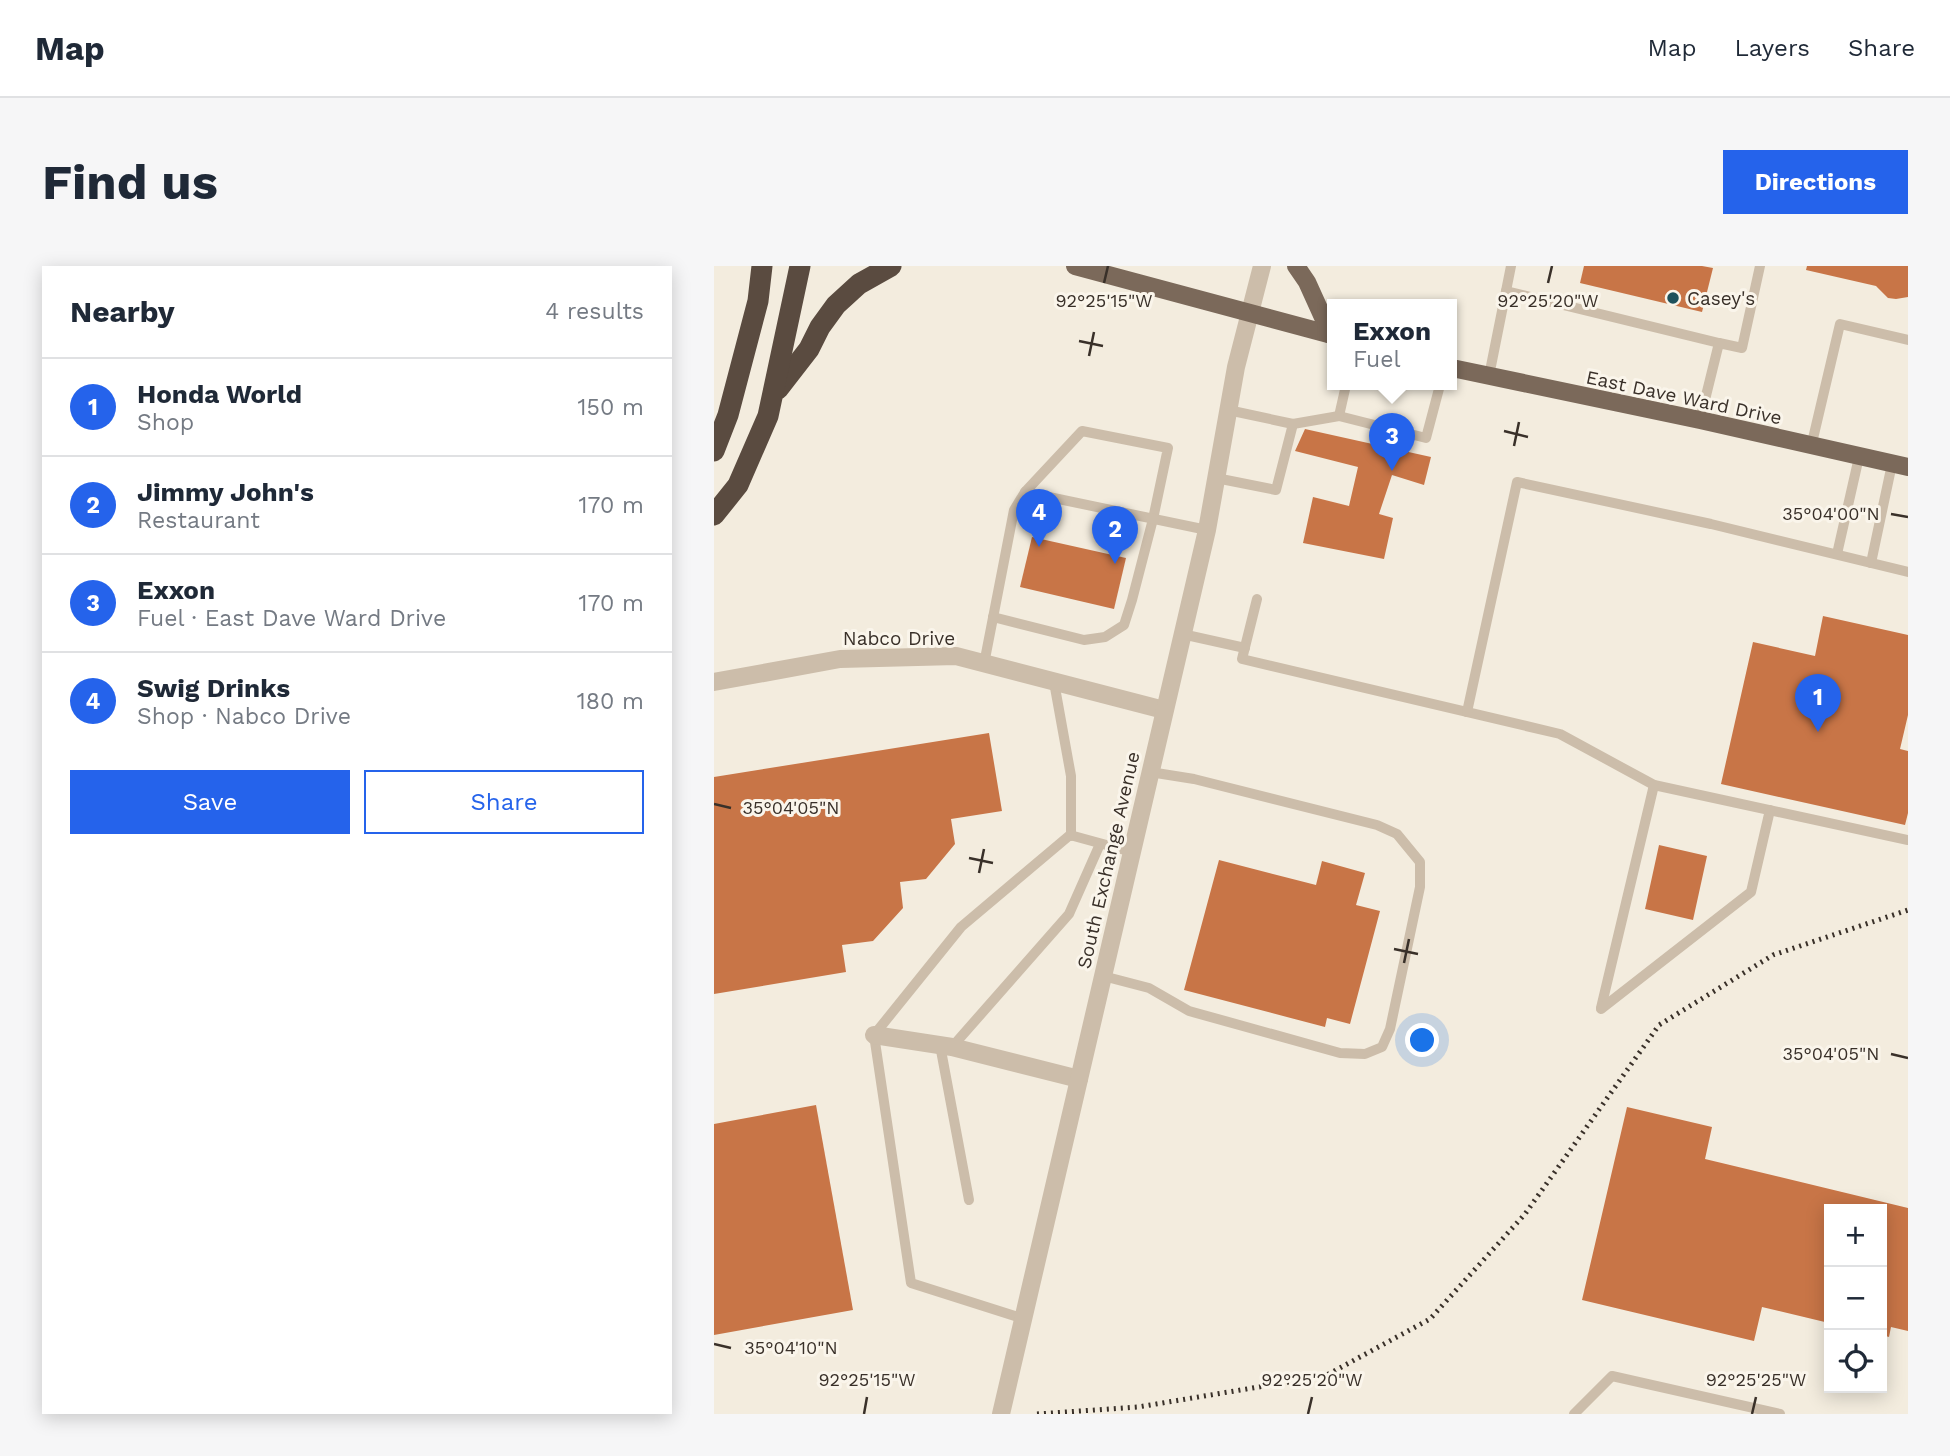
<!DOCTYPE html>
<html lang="en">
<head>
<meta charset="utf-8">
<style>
  :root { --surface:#fff; --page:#f6f6f7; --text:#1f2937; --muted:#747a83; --line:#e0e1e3; --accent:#2563eb }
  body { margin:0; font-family:"Work Sans",sans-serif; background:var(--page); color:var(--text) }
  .controls { position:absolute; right:21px; bottom:21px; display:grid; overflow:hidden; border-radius:0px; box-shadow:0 4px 18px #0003 }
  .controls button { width:63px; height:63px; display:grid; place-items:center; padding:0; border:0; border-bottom:2px solid var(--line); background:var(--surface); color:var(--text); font:35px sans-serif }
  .you { position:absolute; left:709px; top:775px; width:24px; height:24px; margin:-18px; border:5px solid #fff; border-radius:50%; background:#1a73e8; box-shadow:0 0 0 10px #1a73e833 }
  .badge { display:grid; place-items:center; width:46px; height:46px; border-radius:50%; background:var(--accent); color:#fff; font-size:23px; font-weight:700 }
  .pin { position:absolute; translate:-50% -58px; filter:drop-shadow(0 2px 4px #0008) }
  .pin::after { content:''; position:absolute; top:37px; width:24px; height:21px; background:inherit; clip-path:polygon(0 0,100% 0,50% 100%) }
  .popup { position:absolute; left:613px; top:33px; width:130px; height:91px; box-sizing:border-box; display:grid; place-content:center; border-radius:0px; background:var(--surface); filter:drop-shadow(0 2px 5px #0005); font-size:23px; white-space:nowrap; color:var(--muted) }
  .popup b { font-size:26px; color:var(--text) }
  .popup::after { content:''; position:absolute; left:50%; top:100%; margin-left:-14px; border:14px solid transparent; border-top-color:var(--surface) }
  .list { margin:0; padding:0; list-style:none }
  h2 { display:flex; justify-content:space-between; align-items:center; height:91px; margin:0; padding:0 28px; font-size:30px }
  h2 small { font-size:23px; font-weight:400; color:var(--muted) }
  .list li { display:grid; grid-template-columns:46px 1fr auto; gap:21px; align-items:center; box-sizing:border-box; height:98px; padding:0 28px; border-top:2px solid var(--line) }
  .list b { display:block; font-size:26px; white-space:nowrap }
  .list p { margin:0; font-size:23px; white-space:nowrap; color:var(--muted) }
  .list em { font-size:23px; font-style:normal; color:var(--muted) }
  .actions { display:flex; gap:14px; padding:21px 28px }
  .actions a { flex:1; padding:16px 0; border:2px solid var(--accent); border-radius:0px; text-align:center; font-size:24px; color:var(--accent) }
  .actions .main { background:var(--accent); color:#fff }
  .icon { flex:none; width:38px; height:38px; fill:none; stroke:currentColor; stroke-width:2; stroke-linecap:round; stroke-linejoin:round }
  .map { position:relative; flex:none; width:1194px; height:1148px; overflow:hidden; border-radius:0px }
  header { display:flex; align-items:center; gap:42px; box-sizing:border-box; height:98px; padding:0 35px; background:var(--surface); border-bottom:2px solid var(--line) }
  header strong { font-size:33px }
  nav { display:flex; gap:38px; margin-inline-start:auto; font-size:24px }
  .intro { display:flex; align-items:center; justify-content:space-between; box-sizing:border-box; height:168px; padding:0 42px }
  h1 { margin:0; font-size:49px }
  .button { padding:18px 32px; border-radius:0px; background:var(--accent); color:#fff; font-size:24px; font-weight:700 }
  main { display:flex; gap:42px; padding:0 42px }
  aside { flex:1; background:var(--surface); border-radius:0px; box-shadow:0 4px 18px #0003 }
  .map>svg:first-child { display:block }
  .building { fill:#c87547 }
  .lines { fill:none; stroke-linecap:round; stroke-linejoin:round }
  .lane { stroke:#ccbdaa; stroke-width:10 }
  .street { stroke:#ccbdaa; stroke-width:18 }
  .primary { stroke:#7b695a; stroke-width:18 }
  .highway { stroke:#5a4b40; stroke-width:21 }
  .rail { stroke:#393029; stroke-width:5; stroke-dasharray:2 5; stroke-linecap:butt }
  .ticks { fill:none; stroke:#393029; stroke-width:2.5 }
  .poi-dot { fill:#1e515c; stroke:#faf5eb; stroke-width:2.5 }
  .labels { text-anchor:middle; stroke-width:6; stroke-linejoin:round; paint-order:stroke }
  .poi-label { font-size:19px; fill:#393029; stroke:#faf5eb; text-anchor:start }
  .street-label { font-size:19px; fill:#393029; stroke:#faf5eb }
  .ticks-label { font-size:18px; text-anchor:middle; fill:#393029; stroke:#faf5eb; stroke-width:6; stroke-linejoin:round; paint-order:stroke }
</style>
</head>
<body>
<header>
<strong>Map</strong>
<nav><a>Map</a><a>Layers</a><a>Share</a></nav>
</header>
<div class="intro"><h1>Find us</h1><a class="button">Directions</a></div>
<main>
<aside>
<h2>Nearby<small>4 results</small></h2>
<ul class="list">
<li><span class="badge">1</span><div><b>Honda World</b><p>Shop</p></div><em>150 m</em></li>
<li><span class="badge">2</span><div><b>Jimmy John's</b><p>Restaurant</p></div><em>170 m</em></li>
<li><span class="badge">3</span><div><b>Exxon</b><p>Fuel · East Dave Ward Drive</p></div><em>170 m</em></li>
<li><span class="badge">4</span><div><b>Swig Drinks</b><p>Shop · Nabco Drive</p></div><em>180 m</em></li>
</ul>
<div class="actions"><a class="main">Save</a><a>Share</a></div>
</aside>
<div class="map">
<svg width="1194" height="1148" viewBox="0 0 1194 1148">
  <rect width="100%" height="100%" fill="#f3ecde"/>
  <g class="building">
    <polygon points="870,0 988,0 999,2 988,46 866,17"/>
    <polygon points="1093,0 1194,0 1194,31 1182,33 1174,32 1162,20 1092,4"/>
    <polygon points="591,163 717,191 710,219 678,209 665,248 679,252 670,293 589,277 599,231 635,240 644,201 581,185"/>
    <polygon points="318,271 412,292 400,343 306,321"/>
    <polygon points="1109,350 1194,369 1194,449 1186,483 1194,485 1194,547 1191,559 1007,518 1039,376 1101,390"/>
    <polygon points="275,467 288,545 237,553 241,578 212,613 186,616 189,642 159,675 128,679 132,706 0,728 0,511"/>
    <polygon points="945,579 993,590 979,654 931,643"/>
    <polygon points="505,594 602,619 608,595 651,607 642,639 666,645 636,758 613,752 611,761 470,724"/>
    <polygon points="102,839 139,1044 0,1069 0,858"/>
    <polygon points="913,841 998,861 991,893 1194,942 1194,1065 1177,1061 1175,1071 1168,1069 1168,943 1115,943 1115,1057 1048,1041 1040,1075 868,1034"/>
  </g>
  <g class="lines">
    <g class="lane">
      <polyline points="792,25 1005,77"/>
      <polyline points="775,110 797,0"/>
      <polyline points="632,119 625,150 712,172 726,119"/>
      <polyline points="514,144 579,158"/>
      <polyline points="986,154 1005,77 1028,82 1046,0"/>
      <polyline points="1097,181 1126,58 1194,74"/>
      <polyline points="502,212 562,224 579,158 625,150"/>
      <polyline points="1123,288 1145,191"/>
      <polyline points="1157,297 1178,198"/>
      <polyline points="543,333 528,393 846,468 940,519 1194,574"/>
      <polyline points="279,351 370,374 391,371 410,359 418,334 439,253 454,182 368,165 311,226"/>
      <polyline points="468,368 531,382"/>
      <polyline points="270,398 300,244 311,226 493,264"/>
      <polyline points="340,416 357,510 357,570"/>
      <polyline points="753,446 803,216 997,258 1194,306"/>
      <polyline points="389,710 435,722 475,745 626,787 651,788 668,781 676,763 706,621 706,596 683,568 663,559 480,513 436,506"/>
      <polyline points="887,742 940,519"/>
      <polyline points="887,743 1037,626 1056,544"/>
      <polyline points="226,779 255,934"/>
      <polyline points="238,781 355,648 386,578"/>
      <polyline points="310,1053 197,1017 160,769 247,661 356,569 418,586"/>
      <polyline points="860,1148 898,1110 1066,1148"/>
    </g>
    <g class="street">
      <polyline points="0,416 126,393 242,390 450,444"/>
      <polyline points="160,769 238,781 365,813"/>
      <polyline points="287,1148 493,264 522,101 548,0"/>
    </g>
    <g class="primary">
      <polyline points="361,0 618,69"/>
      <polyline points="582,0 593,16 617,69"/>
      <polyline points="738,102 986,154 1194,201"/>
    </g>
    <g class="highway">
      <polyline points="64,123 95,83 106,61 122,39 145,18 177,0"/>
      <polyline points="0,185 14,149 44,35 48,0"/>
      <polyline points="0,249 24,219 54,150 86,0"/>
    </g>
    <polyline class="rail" points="323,1148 424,1141 611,1110 716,1053 811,948 945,759 1059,689 1194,644"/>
  </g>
  <path class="ticks" d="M390 17 394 0M834 17 838 0M365 75 389 80M375 90 380 66M790 165 814 171M800 180 805 156M1177 248 1194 251M0 538 17 542M255 592 279 597M265 607 270 583M680 683 704 688M690 697 695 673M1177 788 1194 792M0 1078 17 1082M150 1148 153 1131M594 1148 598 1131M1038 1148 1042 1131"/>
  <circle class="poi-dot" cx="959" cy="32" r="7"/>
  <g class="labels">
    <g class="poi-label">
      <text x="973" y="39">Casey's</text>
    </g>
    <g class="street-label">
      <text transform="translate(970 131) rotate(12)" y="7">East Dave Ward Drive</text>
      <text x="185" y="379">Nabco Drive</text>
      <text transform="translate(394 594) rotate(-77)" y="7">South Exchange Avenue</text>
    </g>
  </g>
  <g class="ticks-label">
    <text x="390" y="41">92°25'15"W</text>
    <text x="834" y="41">92°25'20"W</text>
    <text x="1117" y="254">35°04'00"N</text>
    <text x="77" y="548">35°04'05"N</text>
    <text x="1117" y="794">35°04'05"N</text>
    <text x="77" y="1088">35°04'10"N</text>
    <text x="153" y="1120">92°25'15"W</text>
    <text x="598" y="1120">92°25'20"W</text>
    <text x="1042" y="1120">92°25'25"W</text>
  </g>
</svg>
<div class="controls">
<button>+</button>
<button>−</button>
<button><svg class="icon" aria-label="locate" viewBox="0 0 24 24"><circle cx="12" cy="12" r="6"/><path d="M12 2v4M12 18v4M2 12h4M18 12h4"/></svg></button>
</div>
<div class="you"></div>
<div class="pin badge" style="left:1104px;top:466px">1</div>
<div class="pin badge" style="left:401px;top:298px">2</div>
<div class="pin badge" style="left:678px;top:205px">3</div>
<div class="popup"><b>Exxon</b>Fuel</div>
<div class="pin badge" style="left:325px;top:281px">4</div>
</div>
</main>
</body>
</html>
